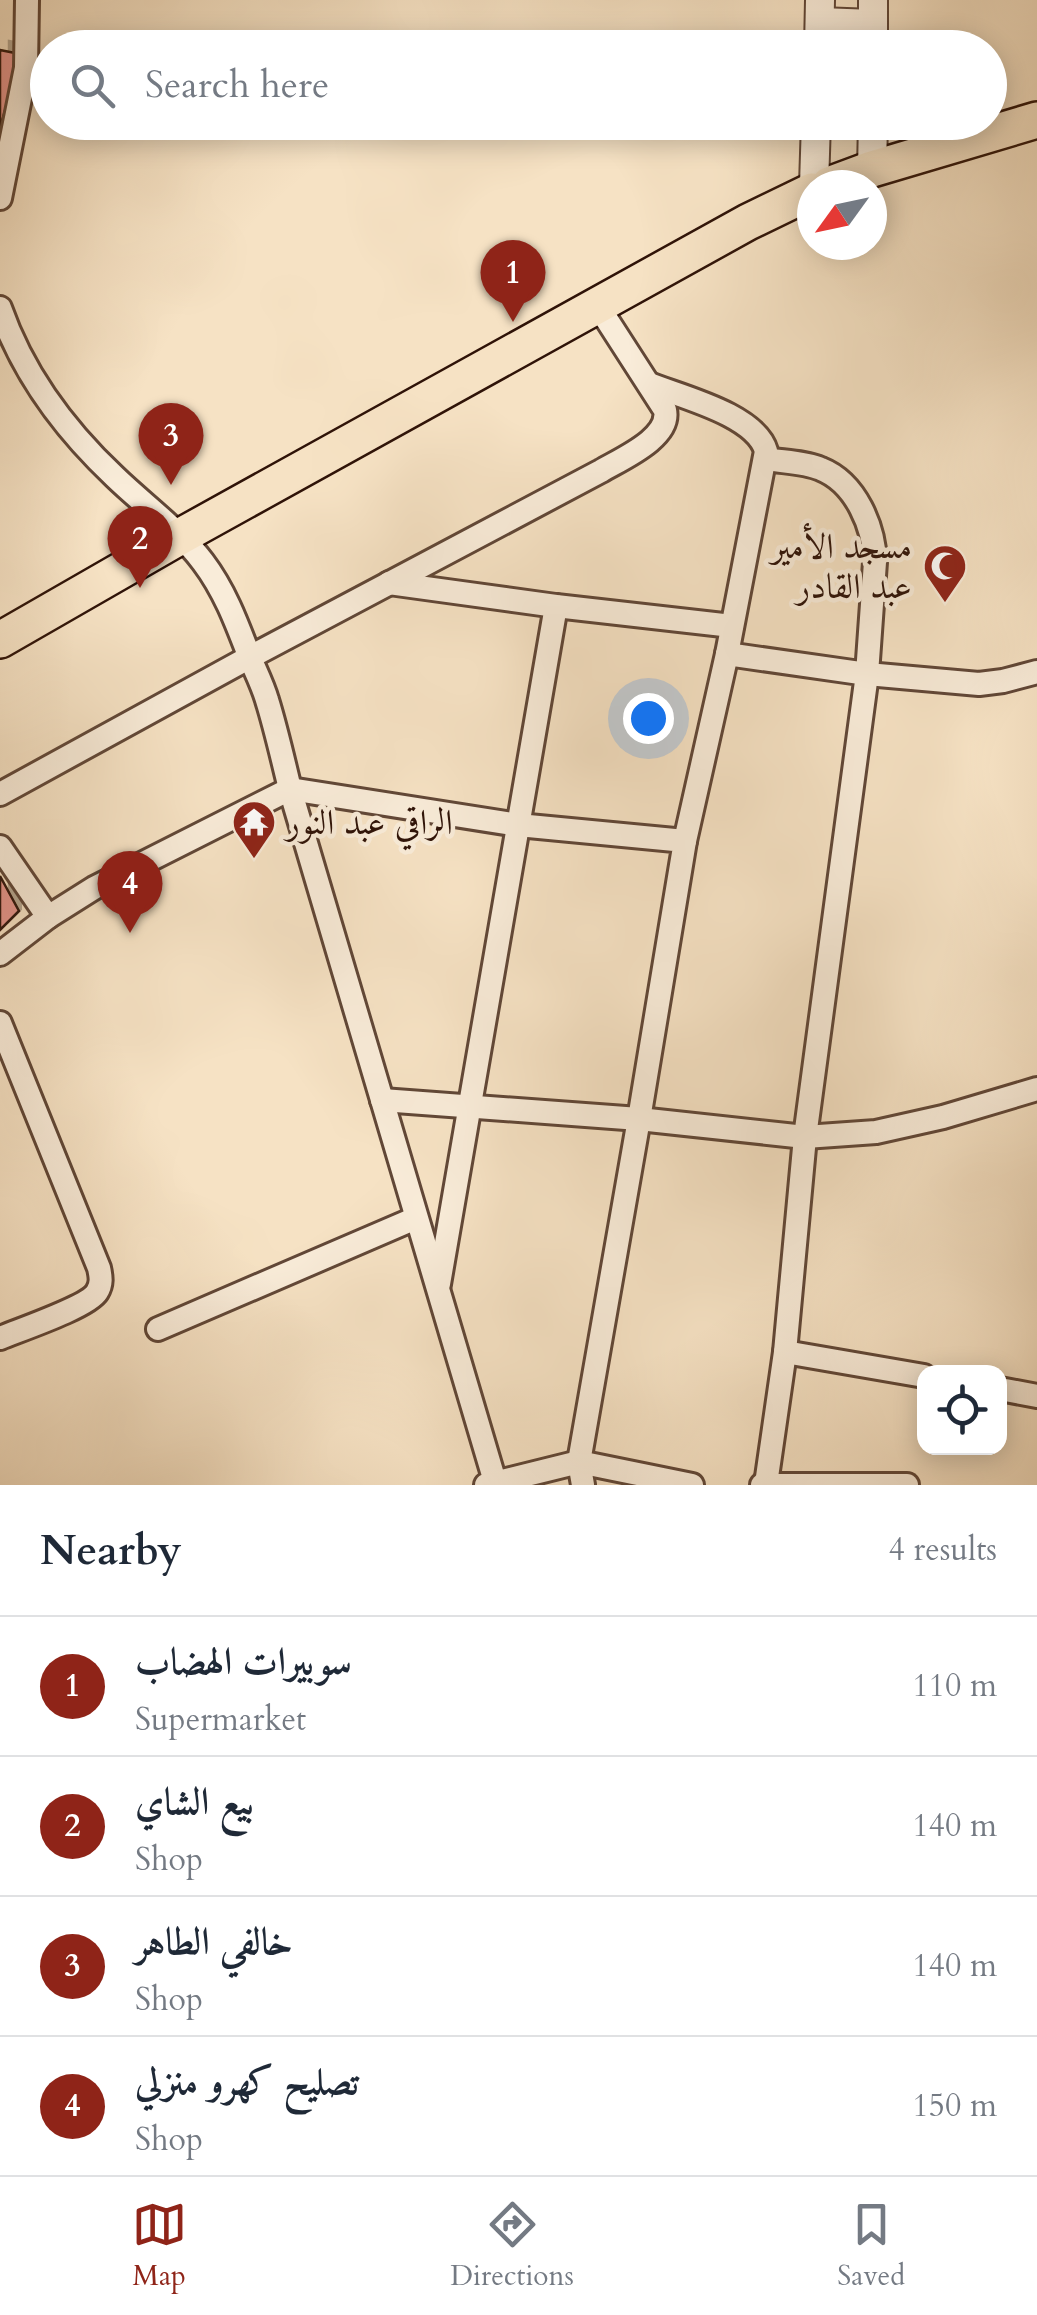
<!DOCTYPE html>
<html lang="en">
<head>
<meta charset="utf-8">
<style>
  :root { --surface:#fff; --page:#f2f2f3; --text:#1f2937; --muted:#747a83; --line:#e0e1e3; --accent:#8f2418 }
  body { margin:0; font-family:Cardo,Amiri,serif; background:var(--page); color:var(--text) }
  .controls { position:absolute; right:30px; bottom:30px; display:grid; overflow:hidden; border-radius:20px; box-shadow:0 5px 25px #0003 }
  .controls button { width:90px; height:90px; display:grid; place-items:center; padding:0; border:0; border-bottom:2px solid var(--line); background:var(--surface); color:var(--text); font:50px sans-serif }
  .compass { position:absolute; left:797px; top:170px; width:90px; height:90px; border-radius:50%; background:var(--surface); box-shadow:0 5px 25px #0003; rotate:237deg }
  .you { position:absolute; left:648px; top:718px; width:35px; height:35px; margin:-25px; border:8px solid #fff; border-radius:50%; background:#1a73e8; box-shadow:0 0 0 15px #1a73e833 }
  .badge { display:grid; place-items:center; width:65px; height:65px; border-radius:50%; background:var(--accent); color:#fff; font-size:32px; font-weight:700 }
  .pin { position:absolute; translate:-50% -82px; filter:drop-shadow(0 2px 5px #0008) }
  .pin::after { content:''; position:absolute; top:52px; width:35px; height:30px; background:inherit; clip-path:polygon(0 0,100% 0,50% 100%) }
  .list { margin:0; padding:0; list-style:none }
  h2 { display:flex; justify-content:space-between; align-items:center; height:130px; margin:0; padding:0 40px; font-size:42px }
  h2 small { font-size:32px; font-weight:400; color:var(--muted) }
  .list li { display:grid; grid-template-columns:65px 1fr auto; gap:30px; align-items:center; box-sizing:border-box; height:140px; padding:0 40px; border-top:2px solid var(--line) }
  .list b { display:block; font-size:38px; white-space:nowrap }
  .list p { margin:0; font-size:32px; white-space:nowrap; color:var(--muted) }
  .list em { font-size:32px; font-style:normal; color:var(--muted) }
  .icon { flex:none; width:55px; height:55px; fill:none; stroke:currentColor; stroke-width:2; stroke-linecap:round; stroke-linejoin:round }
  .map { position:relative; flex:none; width:1037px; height:1485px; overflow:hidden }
  .search { position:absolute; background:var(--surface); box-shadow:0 5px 25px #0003; left:30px; right:30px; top:30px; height:110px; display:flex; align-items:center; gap:25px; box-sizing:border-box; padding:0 35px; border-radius:55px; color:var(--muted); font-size:38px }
  .sheet { height:690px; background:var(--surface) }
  nav { display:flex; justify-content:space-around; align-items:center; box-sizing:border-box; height:140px; border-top:2px solid var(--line); background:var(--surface); font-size:28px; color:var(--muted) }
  nav a { display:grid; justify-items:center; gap:5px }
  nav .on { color:var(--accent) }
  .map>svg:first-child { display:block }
  .building { fill:#e5958d; stroke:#2f1308; stroke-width:2.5; filter:url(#shadow) }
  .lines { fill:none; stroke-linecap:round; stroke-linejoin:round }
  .minor-casing { stroke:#614737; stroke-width:28 }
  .tertiary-casing { stroke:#614737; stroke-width:32 }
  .primary-casing { stroke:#2f1308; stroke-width:40 }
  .minor { stroke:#f9ecd9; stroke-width:22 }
  .tertiary { stroke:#f9ecd9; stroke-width:28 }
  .primary { stroke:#f6e2c4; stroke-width:35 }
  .labels { text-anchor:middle; stroke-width:9; stroke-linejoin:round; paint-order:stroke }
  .poi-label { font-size:35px; fill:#2f1308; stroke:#f9ecd9; text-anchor:end }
</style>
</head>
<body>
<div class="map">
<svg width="1037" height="1485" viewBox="0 0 1037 1485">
  <defs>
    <filter id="shadow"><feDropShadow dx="9" dy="-9" stdDeviation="0" flood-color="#0004"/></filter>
  </defs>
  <rect width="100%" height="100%" fill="#f6e2c4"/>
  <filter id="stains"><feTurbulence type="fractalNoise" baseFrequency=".002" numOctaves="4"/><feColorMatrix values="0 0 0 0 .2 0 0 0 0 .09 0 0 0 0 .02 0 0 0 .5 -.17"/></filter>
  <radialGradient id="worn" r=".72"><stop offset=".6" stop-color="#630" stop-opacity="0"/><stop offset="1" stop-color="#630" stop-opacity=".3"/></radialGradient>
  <g class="building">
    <polygon points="0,50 20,54 0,129"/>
    <polygon points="0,876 19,911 0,930"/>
  </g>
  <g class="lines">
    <g class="minor-casing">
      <g id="minor">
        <polyline points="0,198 26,68 27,0"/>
        <path d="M0 308C23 374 64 429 115 477 144 505 178 529 203 562 225 591 237 624 250 658 256 672 263 686 267 700 276 729 283 760 290 789L496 1485"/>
        <path d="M649 384C682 397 756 415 766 451L727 654 685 841"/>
        <path d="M766 459C784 462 805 462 821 469 856 483 874 527 875 562L867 674 979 684 1003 681 1037 672"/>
        <polyline points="389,583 556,606 732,626"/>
        <polyline points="727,654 867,674 805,1137 785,1352 766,1484"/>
        <path d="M0 794 250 657 601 471C621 459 671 438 665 410L598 306"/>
        <polyline points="0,847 48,917"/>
        <polyline points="0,954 48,917 94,888 290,789 518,825 685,841 639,1119 579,1462 583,1485"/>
        <path d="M0 1023 99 1268C101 1277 102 1284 97 1292 88 1307 19 1330 0 1338"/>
        <polyline points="382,1100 639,1119 805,1137 876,1132 943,1117 1037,1089"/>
        <polyline points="439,1284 556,606"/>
        <polyline points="158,1329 416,1218"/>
        <polyline points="785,1352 924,1376"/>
        <polyline points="1000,1389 1037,1396"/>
        <polyline points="486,1485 579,1462 692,1485"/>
        <polyline points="762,1485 907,1485"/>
      </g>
    </g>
    <g class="tertiary-casing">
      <g id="tertiary">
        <polyline points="820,22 873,24"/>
        <polyline points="819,48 820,0"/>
        <polyline points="873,48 873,0"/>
        <polyline points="872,169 873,122"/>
        <polyline points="814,185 816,122"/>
      </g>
    </g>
    <g class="primary-casing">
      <g id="primary">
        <polyline points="829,185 872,169 1037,120"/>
        <polyline points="0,640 181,536 748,222 812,191"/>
      </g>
    </g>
    <use href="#minor" class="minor"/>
    <use href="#tertiary" class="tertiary"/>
    <use href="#primary" class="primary"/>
  </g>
  <defs>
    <g id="mosque-pin" transform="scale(2.25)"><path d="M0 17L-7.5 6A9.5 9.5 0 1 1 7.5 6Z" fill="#8f2418" stroke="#f9ecd9"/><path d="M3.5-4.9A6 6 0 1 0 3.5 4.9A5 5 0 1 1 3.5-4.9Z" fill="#fff"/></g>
    <g id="temple-pin" transform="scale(2.25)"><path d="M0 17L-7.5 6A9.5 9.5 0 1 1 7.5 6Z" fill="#8f2418" stroke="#f9ecd9"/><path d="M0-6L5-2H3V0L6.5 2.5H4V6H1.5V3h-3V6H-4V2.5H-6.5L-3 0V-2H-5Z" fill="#fff"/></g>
  </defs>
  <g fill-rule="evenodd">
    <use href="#mosque-pin" x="945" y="566"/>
    <use href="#temple-pin" x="254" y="822"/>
  </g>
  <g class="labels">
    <g class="poi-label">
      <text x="912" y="558">مسجد الأمير<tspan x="912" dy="40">عبد القادر</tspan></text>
      <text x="286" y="834" text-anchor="start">الراقي عبد النور</text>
    </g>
  </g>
  <rect width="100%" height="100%" filter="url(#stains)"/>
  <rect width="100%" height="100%" fill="url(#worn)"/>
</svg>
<div class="controls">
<button><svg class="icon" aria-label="locate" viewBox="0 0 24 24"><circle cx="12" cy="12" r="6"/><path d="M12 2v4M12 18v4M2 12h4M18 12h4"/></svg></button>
</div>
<svg class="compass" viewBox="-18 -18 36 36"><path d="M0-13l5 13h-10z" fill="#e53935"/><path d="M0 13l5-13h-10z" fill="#747a83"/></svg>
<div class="you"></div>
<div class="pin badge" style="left:513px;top:322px">1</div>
<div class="pin badge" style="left:140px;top:588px">2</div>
<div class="pin badge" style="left:171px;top:485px">3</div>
<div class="pin badge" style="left:130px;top:933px">4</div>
<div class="search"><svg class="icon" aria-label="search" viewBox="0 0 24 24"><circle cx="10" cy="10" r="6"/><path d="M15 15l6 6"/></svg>Search here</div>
</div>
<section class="sheet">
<h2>Nearby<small>4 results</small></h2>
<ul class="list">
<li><span class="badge">1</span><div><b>سوبيرات الهضاب</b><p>Supermarket</p></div><em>110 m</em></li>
<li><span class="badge">2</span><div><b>بيع الشاي</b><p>Shop</p></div><em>140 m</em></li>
<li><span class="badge">3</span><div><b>خالفي الطاهر</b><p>Shop</p></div><em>140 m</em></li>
<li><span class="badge">4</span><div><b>تصليح كهرو منزلي</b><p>Shop</p></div><em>150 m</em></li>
</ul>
</section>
<nav>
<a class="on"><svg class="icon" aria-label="map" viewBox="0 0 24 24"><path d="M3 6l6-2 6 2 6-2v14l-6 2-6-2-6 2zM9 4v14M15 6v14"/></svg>Map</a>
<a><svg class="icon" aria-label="directions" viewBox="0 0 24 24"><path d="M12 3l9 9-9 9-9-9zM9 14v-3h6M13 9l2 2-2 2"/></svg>Directions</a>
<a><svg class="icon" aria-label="saved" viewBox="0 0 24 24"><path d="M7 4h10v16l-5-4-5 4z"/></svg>Saved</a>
</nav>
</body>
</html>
